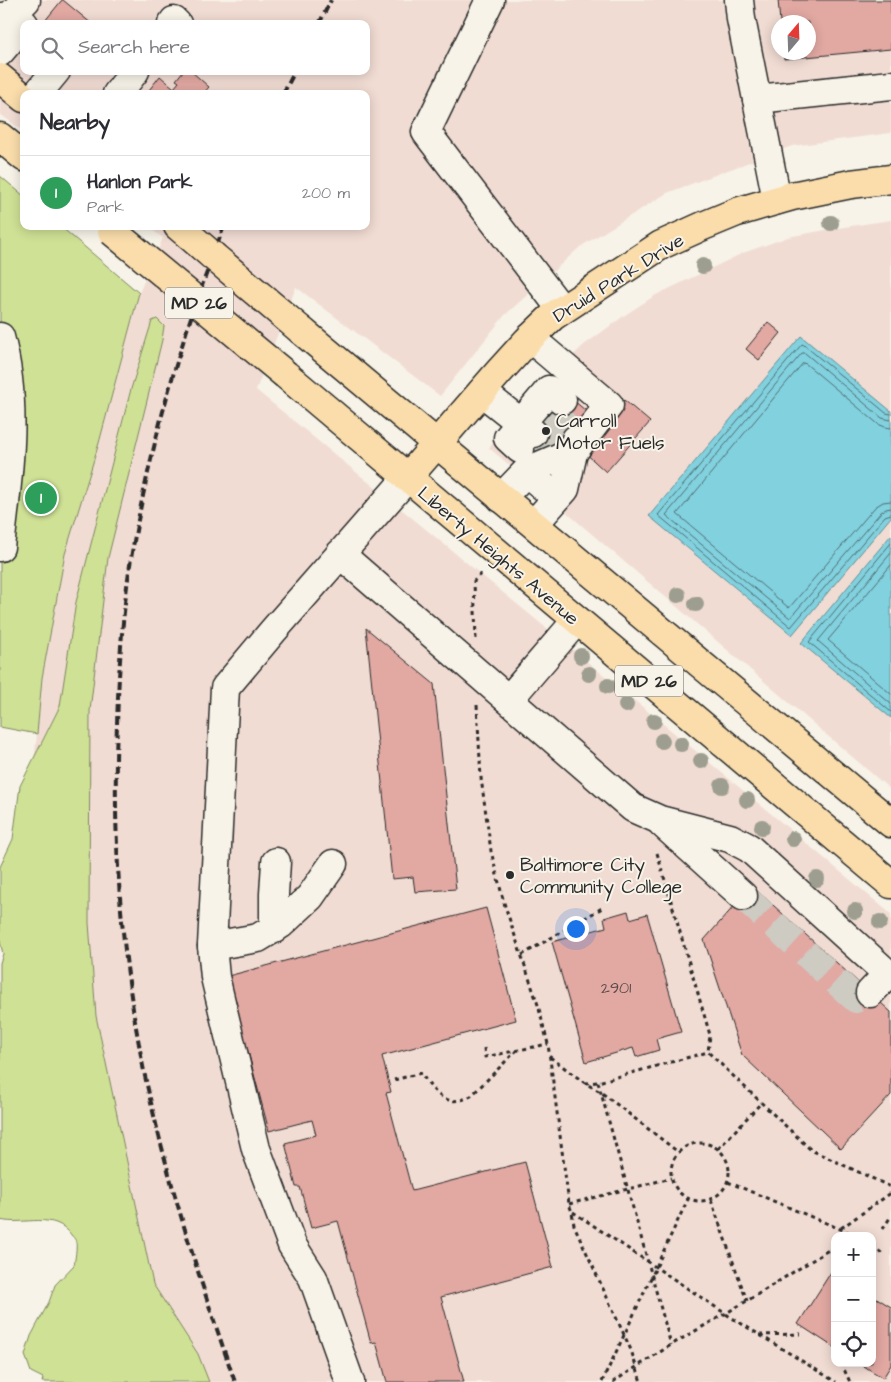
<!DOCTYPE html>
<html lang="en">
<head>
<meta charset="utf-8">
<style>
  :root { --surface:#fff; --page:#f7f7f7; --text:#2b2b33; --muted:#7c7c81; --line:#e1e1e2; --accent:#0f766e }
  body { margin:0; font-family:"Architects Daughter",sans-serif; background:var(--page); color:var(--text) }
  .controls { position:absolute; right:15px; bottom:15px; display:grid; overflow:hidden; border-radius:10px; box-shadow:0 2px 12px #0003 }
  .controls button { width:45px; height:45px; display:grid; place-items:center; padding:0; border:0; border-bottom:1px solid var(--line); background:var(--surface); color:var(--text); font:25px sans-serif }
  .compass { position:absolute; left:771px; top:15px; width:45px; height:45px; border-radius:50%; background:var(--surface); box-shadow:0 2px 12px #0003; rotate:19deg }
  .you { position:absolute; left:575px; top:928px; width:18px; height:18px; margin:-12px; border:4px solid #fff; border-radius:50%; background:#1a73e8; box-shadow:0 0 0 8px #1a73e833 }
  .badge { display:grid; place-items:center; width:32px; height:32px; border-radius:50%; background:var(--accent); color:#fff; font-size:16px; font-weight:700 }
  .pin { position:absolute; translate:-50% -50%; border:2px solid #fff; box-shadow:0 1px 5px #0006 }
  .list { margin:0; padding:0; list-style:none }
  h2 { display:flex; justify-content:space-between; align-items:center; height:65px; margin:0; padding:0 20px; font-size:21px }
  h2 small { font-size:16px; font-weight:400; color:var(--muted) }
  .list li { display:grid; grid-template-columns:32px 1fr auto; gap:15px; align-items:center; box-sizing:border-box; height:75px; padding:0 20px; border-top:1px solid var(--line) }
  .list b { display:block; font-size:19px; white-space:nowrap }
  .list p { margin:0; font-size:16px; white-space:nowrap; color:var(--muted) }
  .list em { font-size:16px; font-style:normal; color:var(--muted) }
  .icon { flex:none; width:28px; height:28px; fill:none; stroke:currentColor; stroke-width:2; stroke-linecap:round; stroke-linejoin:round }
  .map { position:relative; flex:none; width:891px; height:1382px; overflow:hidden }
  .search { position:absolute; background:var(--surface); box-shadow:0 2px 12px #0003; left:20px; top:20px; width:350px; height:55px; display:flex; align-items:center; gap:12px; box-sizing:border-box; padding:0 18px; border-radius:10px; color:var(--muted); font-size:19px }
  .panel { position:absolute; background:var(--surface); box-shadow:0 2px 12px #0003; left:20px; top:90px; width:350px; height:140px; border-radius:10px }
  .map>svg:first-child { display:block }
  .built { fill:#f1dcd3; fill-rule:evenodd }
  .green { fill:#cfe195; stroke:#7d8660 }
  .water { fill:#82d1de; stroke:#5f8f96 }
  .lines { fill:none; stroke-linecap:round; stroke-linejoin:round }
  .shore { stroke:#4e6d73; stroke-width:1 }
  .building { fill:#e2a8a2; stroke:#2b2b2b }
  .minor-tunnel { stroke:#cecbc2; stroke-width:28; stroke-dasharray:28 14; stroke-linecap:butt }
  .minor-casing { stroke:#2b2b2b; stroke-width:31 }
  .major-casing { stroke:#2b2b2b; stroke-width:31 }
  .path { stroke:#2b2b2b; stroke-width:3; stroke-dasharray:4 4; stroke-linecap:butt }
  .minor { stroke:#f7f3e8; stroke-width:28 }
  .major { stroke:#faddab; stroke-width:28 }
  .rail { stroke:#2b2b2b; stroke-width:4; stroke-dasharray:8 4; stroke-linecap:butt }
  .major-bridge-casing { stroke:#2b2b2b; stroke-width:31; stroke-linecap:butt }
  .major-bridge { stroke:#faddab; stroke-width:28 }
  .tree { fill:#9d9e8f }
  .poi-dot { fill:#2b2b2b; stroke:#f7f3e8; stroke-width:2 }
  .labels { text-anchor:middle; stroke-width:4; stroke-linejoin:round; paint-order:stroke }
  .number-label { font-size:16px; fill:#594a49 }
  .shield { fill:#f7f3e8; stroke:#686764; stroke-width:1 }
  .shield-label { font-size:18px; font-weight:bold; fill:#2b2b2b }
  .street-label { font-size:19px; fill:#2b2b2b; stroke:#f7f3e8 }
  .poi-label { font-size:19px; fill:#2b2b2b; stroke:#f7f3e8; text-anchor:start }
</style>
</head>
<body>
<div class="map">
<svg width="891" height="1382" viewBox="0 0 891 1382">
  <rect width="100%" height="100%" fill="#f7f3e8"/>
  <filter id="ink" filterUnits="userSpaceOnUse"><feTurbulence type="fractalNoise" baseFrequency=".02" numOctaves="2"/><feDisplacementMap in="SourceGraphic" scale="10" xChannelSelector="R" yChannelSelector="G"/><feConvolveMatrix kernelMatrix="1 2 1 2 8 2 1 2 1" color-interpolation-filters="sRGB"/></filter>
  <g filter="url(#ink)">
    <g class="built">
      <path d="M0 0H891V133L792 146 667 193 580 247 504 316 440 396 296 287 256 390 673 732 891 914V1382H127L27 825 37 734 42 678 65 554 99 443 139 293 163 238 147 226H366V94H24V132L0 114ZM778 22H808V52H778ZM24 24H366V71H24ZM835 1236H872V1363H835Z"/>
      <polygon points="891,220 891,790 572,517 489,448 544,383 584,345 628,313 656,295 743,253 788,237 831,229"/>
    </g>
    <g class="green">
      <polygon points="0,176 24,196 24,226 60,226 139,293 99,443 65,554 42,678 37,734 0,727"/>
      <path d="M157 319 164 326 162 340 108 558 90 711 89 923 96 1016 153 1284 198 1354 209 1382H42L43 1378 31 1372 25 1355 31 1336 49 1302 55 1285 74 1265C75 1260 77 1247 76 1242 76 1241 73 1236 72 1236 55 1210 24 1226 0 1220V963L3 954 0 941V867L13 839 20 786 60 706 76 602 131 389 152 321Z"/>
    </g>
    <g class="water">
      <polygon points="801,336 891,411 891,517 792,635 649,516"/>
      <polygon points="891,535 891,718 801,643"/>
    </g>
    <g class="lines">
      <g class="shore">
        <polyline points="891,414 886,413 804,345 802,344 658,515 791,627 885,516 891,514"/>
        <polyline points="891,420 882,418 805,353 802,353 666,515 790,618 881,512 886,509 891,508"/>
        <polyline points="891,428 885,427 878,424 806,364 803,363 677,514 789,608 875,507 883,502 891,501"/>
        <polyline points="891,543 809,642 891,712"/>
        <polyline points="891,553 818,641 891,704"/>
        <polyline points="891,565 828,640 891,694"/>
      </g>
    </g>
    <g class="building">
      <polygon points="62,0 63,0 92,24 47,24 44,22"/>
      <polygon points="778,0 891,0 891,49 784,59 783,52 808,52 808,22 780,22"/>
      <polygon points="183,71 191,71 209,87 203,94 146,94 160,76 174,88 179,82 176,80"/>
      <polygon points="768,322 781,333 759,360 746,349"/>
      <polygon points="566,394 586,411 539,466 520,449"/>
      <polygon points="624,400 650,422 606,472 582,450"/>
      <polygon points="366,628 434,684 456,889 415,892 413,877 392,879"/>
      <polygon points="752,886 891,1012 891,1095 841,1149 742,1055 704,940"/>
      <polygon points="486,908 516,1020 382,1056 391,1092 386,1093 412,1191 525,1162 553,1267 441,1297 464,1382 387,1382 376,1342 371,1343 338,1221 311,1228 300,1187 296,1187 285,1143 316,1135 312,1120 269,1131 228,976"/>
      <polygon points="628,911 630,919 647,914 681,1032 656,1039 659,1050 636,1057 633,1048 586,1062 552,942 606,927 604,918"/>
      <polygon points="833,1269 835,1271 835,1348 798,1324"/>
      <polygon points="872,1295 891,1307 891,1365 883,1378 859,1363 872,1363"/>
    </g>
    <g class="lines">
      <g class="minor-tunnel">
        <polyline points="550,412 570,430"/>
        <polyline points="533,433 552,451"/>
        <polyline points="743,896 856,999 870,993"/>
      </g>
      <g class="minor-casing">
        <g id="minor">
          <polyline points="490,0 426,132 562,310"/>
          <polyline points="739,0 741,19 777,200"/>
          <polyline points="0,17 9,17 26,0"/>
          <polyline points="172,24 174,21 177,24"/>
          <polyline points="0,52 24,24"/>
          <polyline points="37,94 56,71"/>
          <polyline points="117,94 135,71"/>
          <polyline points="757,99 891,85"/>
          <path d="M0 337C19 406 8 477 0 547"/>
          <polyline points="530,338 609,405 574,451 539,466"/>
          <polyline points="482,392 521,423 549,390 562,400"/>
          <polyline points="520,449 508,438 521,423 533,433"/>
          <polyline points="501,498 526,472 551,493"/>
          <polyline points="534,524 565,489 576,439"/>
          <polyline points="340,554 633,808 660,820 730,838 749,848 891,977"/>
          <polyline points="509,699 577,620"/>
          <polyline points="662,823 743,896"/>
          <polyline points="274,929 274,894 276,862"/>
          <polyline points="212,946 258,938 281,924 310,897 333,864"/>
          <polyline points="870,993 888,974"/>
          <polyline points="350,1382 313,1278 292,1245 256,1149 215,977 212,946 225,688 273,631 407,478"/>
        </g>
      </g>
      <g class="major-casing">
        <g id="major">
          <polyline points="0,78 24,98"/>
          <polyline points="0,137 24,157"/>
          <polyline points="178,226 213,256"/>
          <polyline points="302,331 891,823"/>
          <polyline points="286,375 891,884"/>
          <polyline points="407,478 498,373 527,341 553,316 661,245 703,226 737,212 792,196 851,184 891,179"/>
        </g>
      </g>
      <g class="path">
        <polyline points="476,639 474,581 483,571"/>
        <polyline points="477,705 481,778 491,851 504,903 538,1005 548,1044 569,1204 572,1212 574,1225 631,1350 641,1382"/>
        <polyline points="657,853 710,1035 708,1052"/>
        <polyline points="522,955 602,908"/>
        <polyline points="484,1048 485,1057 548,1044"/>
        <polyline points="550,1057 585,1083 602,1093 678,1152"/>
        <path d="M394 1080 421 1073C434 1093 446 1109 471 1096L516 1051"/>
        <polyline points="598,1082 671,1345"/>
        <polyline points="585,1083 598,1082 708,1052 811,1150 891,1187"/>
        <circle cx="700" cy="1172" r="29"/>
        <polyline points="718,1149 761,1103"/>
        <polyline points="728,1182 857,1236"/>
        <polyline points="711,1200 747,1301"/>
        <polyline points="569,1204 671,1178"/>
        <polyline points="573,1212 729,1316 836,1382"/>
        <polyline points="841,1228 891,1193"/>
        <polyline points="883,1229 891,1216"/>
        <polyline points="872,1246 884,1255"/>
        <polyline points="759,1335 801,1334"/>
        <polyline points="841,1363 850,1382"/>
        <polyline points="602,1382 688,1199"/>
        <polyline points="613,1382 671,1345 747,1301 835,1246"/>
      </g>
      <use href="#minor" class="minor"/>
      <use href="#major" class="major"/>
      <g class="rail">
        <polyline points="319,24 331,0"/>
        <polyline points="283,94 295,71"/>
        <path d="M224 226C211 262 197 297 186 333 164 401 147 471 134 541 123 601 119 663 117 724 113 828 119 931 137 1033 140 1050 143 1068 147 1085 169 1186 201 1284 235 1382"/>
      </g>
      <g class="major-bridge-casing">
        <g id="major-bridge">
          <polyline points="112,231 286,375"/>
          <polyline points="213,256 302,331"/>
        </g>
      </g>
      <use href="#major-bridge" class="major-bridge"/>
    </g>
    <g class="tree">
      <circle cx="831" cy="223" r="8"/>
      <circle cx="703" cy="266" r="8"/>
      <circle cx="678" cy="595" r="8"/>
      <circle cx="696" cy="604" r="8"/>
      <circle cx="581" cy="656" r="8"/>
      <circle cx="589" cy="674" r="8"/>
      <circle cx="608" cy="686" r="8"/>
      <circle cx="626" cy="705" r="8"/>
      <circle cx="654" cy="721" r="8"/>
      <circle cx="662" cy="741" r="8"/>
      <circle cx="681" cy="744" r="8"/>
      <circle cx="701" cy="761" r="8"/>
      <circle cx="722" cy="786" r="8"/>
      <circle cx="747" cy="800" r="8"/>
      <circle cx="762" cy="827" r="8"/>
      <circle cx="793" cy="839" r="8"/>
      <circle cx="817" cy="879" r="8"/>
      <circle cx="855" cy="911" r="8"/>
      <circle cx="880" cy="922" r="8"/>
    </g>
  </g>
  <g class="poi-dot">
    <circle cx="546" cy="431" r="5"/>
    <circle cx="510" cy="875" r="5"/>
  </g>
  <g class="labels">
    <g class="number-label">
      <text x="616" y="993">2901</text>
    </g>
    <g class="shield">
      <rect x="165" y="287.5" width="68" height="31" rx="4"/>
      <rect x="615" y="665.5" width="68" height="31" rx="4"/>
    </g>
    <g class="shield-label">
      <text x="199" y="309">MD 26</text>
      <text x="649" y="687">MD 26</text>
    </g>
    <g class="street-label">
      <text transform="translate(618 277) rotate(-32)" y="7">Druid Park Drive</text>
      <text transform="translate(499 555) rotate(40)" y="7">Liberty Heights Avenue</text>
    </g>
    <g class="poi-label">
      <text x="556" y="427">Carroll<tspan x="556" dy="22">Motor Fuels</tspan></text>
      <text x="520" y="871">Baltimore City<tspan x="520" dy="22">Community College</tspan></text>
    </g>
  </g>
</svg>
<div class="controls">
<button>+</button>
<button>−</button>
<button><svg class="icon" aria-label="locate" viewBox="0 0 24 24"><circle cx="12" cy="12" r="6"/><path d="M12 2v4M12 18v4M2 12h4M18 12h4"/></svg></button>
</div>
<svg class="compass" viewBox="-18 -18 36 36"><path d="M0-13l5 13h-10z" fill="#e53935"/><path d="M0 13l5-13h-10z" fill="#7c7c81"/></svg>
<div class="you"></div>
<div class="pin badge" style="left:41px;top:498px;background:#2e9e5b">1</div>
<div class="search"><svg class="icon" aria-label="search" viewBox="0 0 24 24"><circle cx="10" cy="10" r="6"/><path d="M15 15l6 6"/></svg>Search here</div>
<section class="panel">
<h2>Nearby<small></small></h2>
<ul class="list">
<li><span class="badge" style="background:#2e9e5b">1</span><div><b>Hanlon Park</b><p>Park</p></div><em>200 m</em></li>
</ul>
</section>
</div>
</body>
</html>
